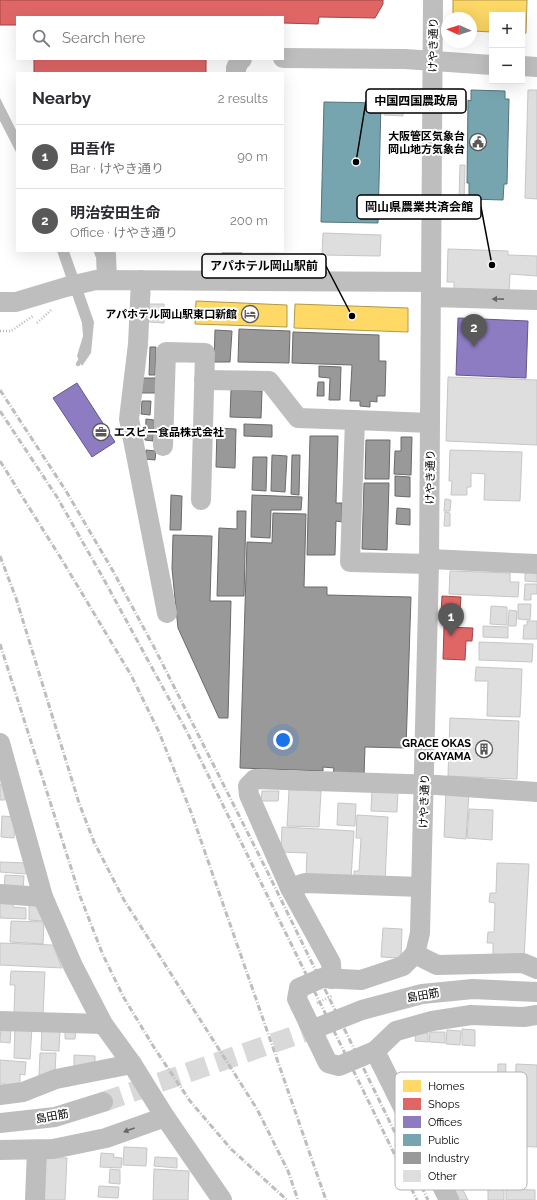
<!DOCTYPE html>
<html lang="en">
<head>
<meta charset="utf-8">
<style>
  :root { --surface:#fff; --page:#f7f7f7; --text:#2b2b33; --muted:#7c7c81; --line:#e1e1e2; --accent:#595959 }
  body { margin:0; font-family:Raleway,"Noto Sans JP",sans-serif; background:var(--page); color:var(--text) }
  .controls { position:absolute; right:12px; top:12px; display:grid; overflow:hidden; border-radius:0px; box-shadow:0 4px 16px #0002 }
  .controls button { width:36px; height:36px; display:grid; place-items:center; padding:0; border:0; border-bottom:1px solid var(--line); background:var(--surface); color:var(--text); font:20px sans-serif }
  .compass { position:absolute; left:441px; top:12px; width:36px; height:36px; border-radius:50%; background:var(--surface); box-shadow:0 4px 16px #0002; rotate:273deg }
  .you { position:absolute; left:283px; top:740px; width:14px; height:14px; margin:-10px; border:3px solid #fff; border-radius:50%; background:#1a73e8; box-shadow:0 0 0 6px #1a73e833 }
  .badge { display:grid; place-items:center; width:26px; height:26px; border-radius:50%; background:var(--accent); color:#fff; font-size:13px; font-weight:700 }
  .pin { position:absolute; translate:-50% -33px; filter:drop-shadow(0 1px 2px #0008) }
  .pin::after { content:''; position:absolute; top:21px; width:14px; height:12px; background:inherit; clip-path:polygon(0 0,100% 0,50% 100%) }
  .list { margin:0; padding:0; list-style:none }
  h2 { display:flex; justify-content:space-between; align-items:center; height:52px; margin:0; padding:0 16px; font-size:17px }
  h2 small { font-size:13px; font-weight:400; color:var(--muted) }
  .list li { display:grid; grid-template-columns:26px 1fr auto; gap:12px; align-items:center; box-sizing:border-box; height:64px; padding:0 16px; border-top:1px solid var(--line) }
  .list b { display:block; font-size:15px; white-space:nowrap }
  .list p { margin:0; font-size:13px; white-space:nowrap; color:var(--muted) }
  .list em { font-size:13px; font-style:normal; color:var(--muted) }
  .icon { flex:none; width:22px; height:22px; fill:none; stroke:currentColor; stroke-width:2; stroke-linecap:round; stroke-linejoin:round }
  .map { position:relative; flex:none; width:537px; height:1200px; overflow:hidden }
  .search { position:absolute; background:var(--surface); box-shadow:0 4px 16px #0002; left:16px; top:16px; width:268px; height:44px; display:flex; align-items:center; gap:10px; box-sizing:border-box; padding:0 14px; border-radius:0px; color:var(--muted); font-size:15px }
  .panel { position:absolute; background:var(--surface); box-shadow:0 4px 16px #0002; left:16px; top:72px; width:268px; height:180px; border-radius:0px }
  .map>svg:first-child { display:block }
  .water { fill:#bdbdbd }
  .homes { fill:#ffd966; stroke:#b29847 }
  .shops { fill:#e06666; stroke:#9d4747 }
  .offices { fill:#8e7cc3; stroke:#635788 }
  .public { fill:#76a5af; stroke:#53747a }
  .industry { fill:#999; stroke:#6b6b6b }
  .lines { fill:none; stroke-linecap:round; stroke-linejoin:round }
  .stream { stroke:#bdbdbd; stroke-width:4.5 }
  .building { fill:#dedede; stroke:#c6c6c6 }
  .minor-tunnel { stroke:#d9d9d9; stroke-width:20; stroke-dasharray:20 10; stroke-linecap:butt }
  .path { stroke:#b9b9b9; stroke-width:2.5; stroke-dasharray:1 2; stroke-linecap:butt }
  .minor { stroke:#bebebe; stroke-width:20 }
  .rail { stroke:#bebebe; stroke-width:3; stroke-dasharray:6 2 1 2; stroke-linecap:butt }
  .oneway { fill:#686868 }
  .labels { text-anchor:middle; stroke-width:4; stroke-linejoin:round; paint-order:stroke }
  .street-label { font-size:11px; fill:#000; stroke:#fff }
  .poi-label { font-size:11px; font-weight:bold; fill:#000; stroke:#fff; text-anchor:end }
  .key { fill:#fff; stroke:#b2b2b2; stroke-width:1 }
  .key-label { font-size:11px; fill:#000 }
  .leader { fill:none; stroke:#000; stroke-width:1.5 }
  .callout-dot { fill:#000; stroke:#fff; stroke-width:1.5 }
  .callout { fill:#fff; stroke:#000; stroke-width:1.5 }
  .callout-label { font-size:12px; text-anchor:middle; font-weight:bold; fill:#000 }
</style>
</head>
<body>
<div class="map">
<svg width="537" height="1200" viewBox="0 0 537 1200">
  <rect width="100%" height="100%" fill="#fff"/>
  <g class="water">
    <polygon points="0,98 17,132 17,154 0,121"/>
    <polygon points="57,251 69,251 94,322 91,353 82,366 77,356 83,336 82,323"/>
  </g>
  <g class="homes">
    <polygon points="453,0 527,0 526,33 522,33 522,15 492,15 492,32 473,31 473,19 453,18"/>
    <polygon points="196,301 287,305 287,327 195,324"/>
    <polygon points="295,304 408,308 408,332 294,328"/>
  </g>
  <g class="shops">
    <polygon points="0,0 383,0 383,4 375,18 319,17 318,24 283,23 283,17 17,17 17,25 0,25"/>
    <rect x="34" y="59" width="172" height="14"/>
    <polygon points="442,596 461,597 460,611 455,611 455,616 441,615"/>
    <polygon points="444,627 473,628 472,641 466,641 465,660 443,659"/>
  </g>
  <g class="offices">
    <polygon points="458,318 528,321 526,378 456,375"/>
    <polygon points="77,383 115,442 92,457 53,398"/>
  </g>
  <g class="public">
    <polygon points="471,90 505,91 505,99 509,99 507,184 504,184 503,200 469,199 469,183 467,183 468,100 471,101"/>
    <polygon points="324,102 381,103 378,223 321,222"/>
  </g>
  <g class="industry">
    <polygon points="239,329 290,331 289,363 238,362"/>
    <polygon points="215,330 232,331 230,362 214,362"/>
    <polygon points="293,332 379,335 379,361 386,361 385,396 377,396 377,402 370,401 370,407 360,406 360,401 350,401 352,365 292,363"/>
    <polygon points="150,347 156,347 155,375 149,375"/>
    <polygon points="319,366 341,367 340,400 329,400 330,378 319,377"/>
    <polygon points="141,378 157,378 156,393 141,393"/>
    <polygon points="318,382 324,382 324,396 317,396"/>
    <polygon points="231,390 262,391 261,418 230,417"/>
    <polygon points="142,401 151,401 150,415 141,414"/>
    <polygon points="146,419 154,420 153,441 145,440"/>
    <polygon points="244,424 272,425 272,437 244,436"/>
    <polygon points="217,428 236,429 235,468 216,467"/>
    <polygon points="310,436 338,436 336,503 342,503 342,522 336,521 335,555 307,555"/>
    <polygon points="401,437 412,437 411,475 394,474 395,451 401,451"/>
    <polygon points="366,440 390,440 389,479 365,479"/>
    <polygon points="146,450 156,451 155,460 145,459"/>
    <polygon points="272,455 287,456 285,492 271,491"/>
    <polygon points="292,455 300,455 299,495 291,494"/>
    <polygon points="253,457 267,457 266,491 252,490"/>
    <polygon points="395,476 410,477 410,497 395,496"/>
    <polygon points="364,483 389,483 387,550 362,549"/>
    <polygon points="171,495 182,496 181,530 170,530"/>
    <polygon points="252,495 302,497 301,510 271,510 270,538 251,537"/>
    <polygon points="397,508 410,509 410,525 396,524"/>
    <polygon points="237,511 246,511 244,596 217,596 219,528 237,529"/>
    <polygon points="273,513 306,514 304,587 327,587 327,595 411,597 406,748 365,747 364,776 333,775 334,768 323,767 323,771 240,768 247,542 272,543"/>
    <polygon points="173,535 212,536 210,601 231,601 228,718 219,718 178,628 172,569"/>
  </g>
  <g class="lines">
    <polyline class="stream" points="78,364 83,356"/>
  </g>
  <g class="building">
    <polygon points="528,90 537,90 537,199 525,198"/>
    <polygon points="385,95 403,96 403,116 384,115"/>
    <polygon points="460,165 465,165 464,200 459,200"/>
    <polygon points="323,233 381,235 380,256 322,255"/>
    <polygon points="448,249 508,251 508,255 537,256 537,276 510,274 509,293 454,291 454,282 447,282"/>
    <polygon points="149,304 164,304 164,323 149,322"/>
    <polygon points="448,377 537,380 537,445 446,441"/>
    <polygon points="450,450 522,452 520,501 484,500 485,474 471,473 471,487 467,487 467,495 451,495 452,481 449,481"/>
    <polygon points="445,499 451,500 450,511 444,511"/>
    <polygon points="445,512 450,513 450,526 444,526"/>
    <polygon points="525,567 537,568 537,582 525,581"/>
    <polygon points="450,571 510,573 510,582 519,582 518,597 449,594"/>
    <polygon points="525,584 537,584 537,594 531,594 531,600 524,600"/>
    <polygon points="518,604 531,604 530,620 518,619"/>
    <polygon points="491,606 507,607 507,625 490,624"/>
    <polygon points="509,610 517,611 516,626 508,626"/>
    <polygon points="527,621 537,621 537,639 523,639 524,625 527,625"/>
    <polygon points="483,626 508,627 508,638 483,637"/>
    <polygon points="479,642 533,644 532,662 479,660"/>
    <polygon points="476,667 522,669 520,717 487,716 488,681 475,681"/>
    <polygon points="450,718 519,721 517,779 448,776"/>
    <rect x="0" y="784" width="5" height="16"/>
    <polygon points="372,789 398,790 397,812 371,811"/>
    <polygon points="289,790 321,791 319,827 287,826"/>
    <polygon points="262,791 279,791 278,801 261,801"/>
    <polygon points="446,791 469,792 466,839 444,837"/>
    <polygon points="338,803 356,804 355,826 337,825"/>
    <polygon points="469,809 493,810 492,840 467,838"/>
    <polygon points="357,815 388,817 385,881 354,880 354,871 359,871 361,838 356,838"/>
    <polygon points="2,816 15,817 14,838 1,837"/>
    <polygon points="282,827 354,831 351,879 306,877 307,853 281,852"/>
    <polygon points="0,862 26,863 26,874 0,872"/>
    <polygon points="497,863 529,864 524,958 493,957 493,943 487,943 488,932 494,932 495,903 489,902 490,893 496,893"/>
    <polygon points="5,875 24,876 23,891 4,890"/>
    <polygon points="0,902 14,902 13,907 26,908 26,919 0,918"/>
    <polygon points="29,902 34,903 43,921 29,920"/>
    <polygon points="11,921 44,922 43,944 10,942"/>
    <polygon points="383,928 402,929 401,958 381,957"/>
    <polygon points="0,943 53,945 62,968 0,965"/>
    <polygon points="11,971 45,972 43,1014 14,1013 15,985 10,985"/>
    <polygon points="15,1026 32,1027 30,1059 14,1058"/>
    <polygon points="65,1026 76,1027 75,1039 65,1039"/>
    <polygon points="1,1027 11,1027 10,1043 0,1042"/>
    <polygon points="42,1027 60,1028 59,1051 41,1050"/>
    <polygon points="462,1029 475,1030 475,1046 462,1045"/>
    <polygon points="447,1030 461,1031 460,1045 446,1044"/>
    <polygon points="416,1032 428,1033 428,1042 415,1041"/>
    <polygon points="430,1032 445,1032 445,1043 429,1042"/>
    <polygon points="40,1053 56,1053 55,1072 47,1075 39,1075"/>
    <polygon points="74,1055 95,1056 95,1067 74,1066"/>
    <polygon points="0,1060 26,1062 25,1075 20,1074 20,1085 0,1084"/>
    <polygon points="498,1064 506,1064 505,1096 497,1096"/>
    <polygon points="516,1064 537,1065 537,1147 514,1146"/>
    <polygon points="124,1147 147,1148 146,1166 123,1165"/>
    <polygon points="101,1153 114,1154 113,1157 122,1158 121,1168 100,1167"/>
    <polygon points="40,1157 67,1158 65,1200 38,1200"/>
    <polygon points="155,1157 177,1158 177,1168 154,1166"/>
    <polygon points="110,1169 120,1170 120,1184 109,1183"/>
    <polygon points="154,1169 189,1171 188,1200 153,1200"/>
    <polygon points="99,1186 119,1187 118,1198 98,1197"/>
    <polygon points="461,1186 468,1200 460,1200 455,1190"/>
    <polygon points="488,1188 504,1189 504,1200 488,1200"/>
    <polygon points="506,1189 535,1190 535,1200 506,1200"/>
  </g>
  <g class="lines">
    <polyline class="minor-tunnel" points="103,1102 314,1029"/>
    <g class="path">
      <polyline points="37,323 51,310"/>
      <polyline points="0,331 11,331 33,316"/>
      <polyline points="317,1003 332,996"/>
    </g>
    <g class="minor">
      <polyline points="283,58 405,59 492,65"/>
      <polyline points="522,66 537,67"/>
      <polyline points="236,73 236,68 240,60 242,59"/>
      <polyline points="104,251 106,255 107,280"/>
      <polyline points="141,280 138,344 129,419 167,613"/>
      <polyline points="231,281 232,251"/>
      <polyline points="431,297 537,300"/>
      <polyline points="0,302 16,302 66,287 96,280 431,282"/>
      <polyline points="204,380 269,381 298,418 355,420"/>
      <polyline points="163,446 166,352 205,353 201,500"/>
      <polyline points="429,559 537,564"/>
      <polyline points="429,564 350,562 355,420 430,423"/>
      <polyline points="0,743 43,897 73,966 103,1024 132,1064 165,1117 222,1200"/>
      <polyline points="290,888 305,883 421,887"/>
      <polyline points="0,894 43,897"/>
      <polyline points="415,954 420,933 429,564 433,0"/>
      <polyline points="415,954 403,966 361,980 322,978 299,988 297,999 328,1063 339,1066 375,1051 396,1031 432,1021 471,1015 524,1017 537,1015"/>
      <polyline points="415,954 437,965 523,963 537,969"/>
      <polyline points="332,979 331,963 290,888 249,795 248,786 255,779 437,785 537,792"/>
      <polyline points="0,1021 103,1024"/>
      <polyline points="314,1029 362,1010 422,994 473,989 537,992"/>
      <polyline points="375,1051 449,1200"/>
      <polyline points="0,1095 23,1092 56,1079 132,1064"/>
      <polyline points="0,1123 55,1117 103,1102"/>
      <polyline points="0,1150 53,1149 106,1138 165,1117"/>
      <polyline points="35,1200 37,1150"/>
    </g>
    <g class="rail">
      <polyline points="0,390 66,491 113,571 155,649 268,873 428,1200"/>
      <polyline points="0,411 57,497 102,576 186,730 417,1200"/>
      <polyline points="0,461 62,560 131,675 159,732 191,812 326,1200"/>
      <polyline points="0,556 16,598 79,803 94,842 124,900 257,1109 288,1171 298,1200"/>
      <polyline points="0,644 80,896 103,955 124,998 155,1049 190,1101 231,1149 287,1200"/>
    </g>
  </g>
  <defs><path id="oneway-solid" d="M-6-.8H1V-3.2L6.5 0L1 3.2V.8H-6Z"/></defs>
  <g class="oneway">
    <use href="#oneway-solid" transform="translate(498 299) rotate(-179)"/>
    <use href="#oneway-solid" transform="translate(129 1130) rotate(160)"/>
  </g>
  <defs>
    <g id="civic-ring" transform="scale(0.9)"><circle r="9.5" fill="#fff" stroke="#595959" stroke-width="1.5"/><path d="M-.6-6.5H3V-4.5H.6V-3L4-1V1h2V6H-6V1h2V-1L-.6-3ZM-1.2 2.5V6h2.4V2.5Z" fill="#595959"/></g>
    <g id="hotel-ring" transform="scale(0.9)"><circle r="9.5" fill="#fff" stroke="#595959" stroke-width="1.5"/><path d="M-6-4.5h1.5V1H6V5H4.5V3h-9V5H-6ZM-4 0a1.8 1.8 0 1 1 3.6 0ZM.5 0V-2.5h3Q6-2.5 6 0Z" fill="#595959"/></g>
    <g id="office-ring" transform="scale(0.9)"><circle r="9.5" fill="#fff" stroke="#595959" stroke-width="1.5"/><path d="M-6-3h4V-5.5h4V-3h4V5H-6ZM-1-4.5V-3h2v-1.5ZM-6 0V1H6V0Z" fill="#595959"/></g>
    <g id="building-ring" transform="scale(0.9)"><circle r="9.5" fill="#fff" stroke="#595959" stroke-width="1.5"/><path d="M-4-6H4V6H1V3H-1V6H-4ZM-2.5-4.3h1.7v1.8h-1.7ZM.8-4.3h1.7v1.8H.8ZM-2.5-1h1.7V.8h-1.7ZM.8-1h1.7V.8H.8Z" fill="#595959"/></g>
  </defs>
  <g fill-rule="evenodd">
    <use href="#civic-ring" x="478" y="142"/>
    <use href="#hotel-ring" x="250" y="314"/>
    <use href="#office-ring" x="101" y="432"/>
    <use href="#building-ring" x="484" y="749"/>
  </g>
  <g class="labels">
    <g class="street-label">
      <text transform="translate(433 45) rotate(-89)" y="4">けやき通り</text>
      <text transform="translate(430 477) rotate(-89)" y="4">けやき通り</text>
      <text transform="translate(424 801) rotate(-88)" y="4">けやき通り</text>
      <text transform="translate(423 995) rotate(-10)" y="4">島田筋</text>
      <text transform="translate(52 1116) rotate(-11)" y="4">島田筋</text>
    </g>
    <g class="poi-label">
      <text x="465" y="140">大阪管区気象台<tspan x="465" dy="13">岡山地方気象台</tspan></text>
      <text x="237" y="318">アパホテル岡山駅東口新館</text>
      <text x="114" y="436" text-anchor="start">エスビー食品株式会社</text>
      <text x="471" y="747">GRACE OKAS<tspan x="471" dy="13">OKAYAMA</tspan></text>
    </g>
  </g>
  <rect x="395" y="1072" width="132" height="118" rx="6" class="key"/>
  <rect x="403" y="1080" width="18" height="12" fill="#ffd966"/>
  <rect x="403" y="1098" width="18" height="12" fill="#e06666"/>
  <rect x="403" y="1116" width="18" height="12" fill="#8e7cc3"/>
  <rect x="403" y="1134" width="18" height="12" fill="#76a5af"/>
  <rect x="403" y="1152" width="18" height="12" fill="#999"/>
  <rect x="403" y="1170" width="18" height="12" fill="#dedede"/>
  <g class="key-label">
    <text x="428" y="1090">Homes</text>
    <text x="428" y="1108">Shops</text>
    <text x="428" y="1126">Offices</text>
    <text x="428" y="1144">Public</text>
    <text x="428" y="1162">Industry</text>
    <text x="428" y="1180">Other</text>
  </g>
  <path class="leader" d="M356 162L366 101M492 265L481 207M352 316L326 266"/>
  <g class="callout-dot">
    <circle cx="356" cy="162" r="4"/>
    <circle cx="492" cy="265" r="4"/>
    <circle cx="352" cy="316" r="4"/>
  </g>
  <g class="callout">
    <rect x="366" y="89" width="100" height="24" rx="4"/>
    <rect x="357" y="195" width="124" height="24" rx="4"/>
    <rect x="202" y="254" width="124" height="24" rx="4"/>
  </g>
  <g class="callout-label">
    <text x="416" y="105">中国四国農政局</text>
    <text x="419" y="211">岡山県農業共済会館</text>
    <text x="264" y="270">アパホテル岡山駅前</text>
  </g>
</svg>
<div class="controls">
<button>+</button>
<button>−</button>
</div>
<svg class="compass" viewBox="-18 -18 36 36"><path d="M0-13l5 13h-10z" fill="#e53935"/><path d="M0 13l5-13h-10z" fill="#7c7c81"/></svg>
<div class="you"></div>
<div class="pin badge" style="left:451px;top:636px">1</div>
<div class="pin badge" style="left:474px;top:347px">2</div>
<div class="search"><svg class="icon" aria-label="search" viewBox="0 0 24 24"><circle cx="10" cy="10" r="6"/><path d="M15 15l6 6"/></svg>Search here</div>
<section class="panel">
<h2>Nearby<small>2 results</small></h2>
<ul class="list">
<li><span class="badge">1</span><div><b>田吾作</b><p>Bar · けやき通り</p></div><em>90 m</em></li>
<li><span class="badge">2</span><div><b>明治安田生命</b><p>Office · けやき通り</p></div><em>200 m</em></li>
</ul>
</section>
</div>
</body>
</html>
